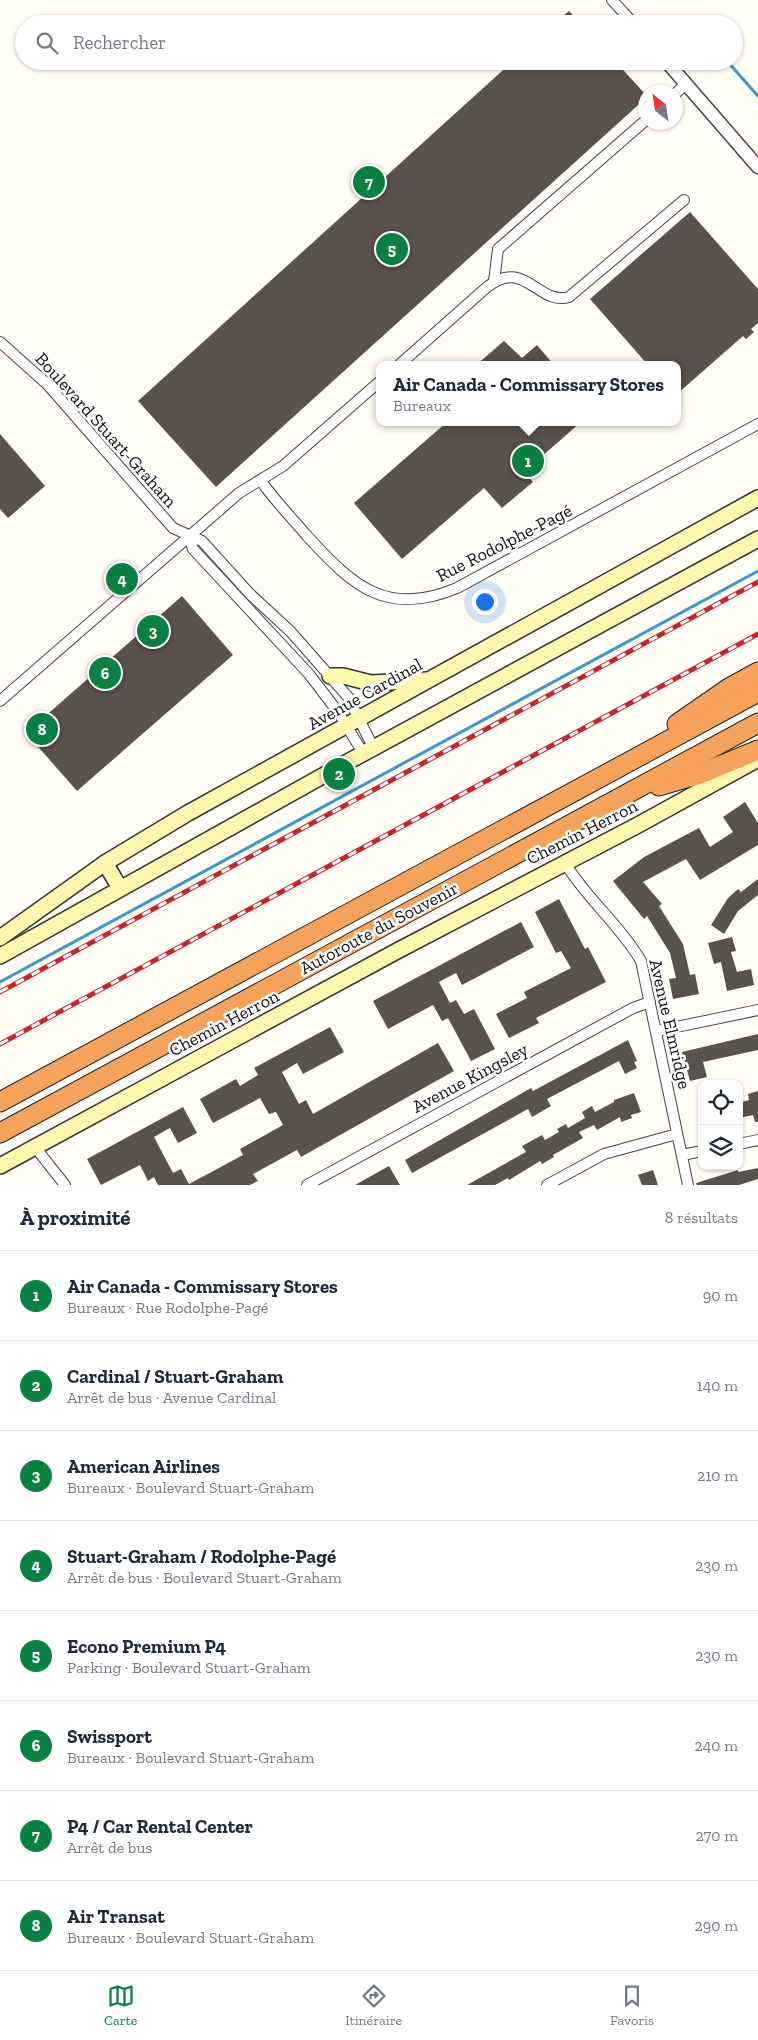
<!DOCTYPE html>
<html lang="fr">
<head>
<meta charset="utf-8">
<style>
  :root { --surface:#fff; --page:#f2f2f3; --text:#1f2937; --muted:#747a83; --line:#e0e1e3; --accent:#0b8043 }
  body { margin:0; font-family:"Zilla Slab",serif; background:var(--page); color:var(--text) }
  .controls { position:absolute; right:15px; bottom:15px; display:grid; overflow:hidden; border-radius:10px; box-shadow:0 1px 4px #0004 }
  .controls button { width:45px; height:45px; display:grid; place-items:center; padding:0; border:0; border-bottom:1px solid var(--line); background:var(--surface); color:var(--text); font:25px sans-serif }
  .compass { position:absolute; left:638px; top:85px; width:45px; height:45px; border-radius:50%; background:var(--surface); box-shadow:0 1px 4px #0004; rotate:330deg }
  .you { position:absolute; left:484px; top:601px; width:18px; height:18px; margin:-12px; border:4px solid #fff; border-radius:50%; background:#1a73e8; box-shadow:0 0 0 8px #1a73e833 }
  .badge { display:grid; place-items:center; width:32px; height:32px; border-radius:50%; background:var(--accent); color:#fff; font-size:16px; font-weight:700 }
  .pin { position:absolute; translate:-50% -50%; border:2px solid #fff; box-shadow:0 1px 5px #0006 }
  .popup { position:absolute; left:376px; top:361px; width:305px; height:65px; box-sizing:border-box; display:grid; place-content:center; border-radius:10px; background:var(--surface); filter:drop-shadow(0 1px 4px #0005); font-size:16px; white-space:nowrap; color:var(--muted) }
  .popup b { font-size:19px; color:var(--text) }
  .popup::after { content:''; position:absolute; left:50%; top:100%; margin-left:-10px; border:10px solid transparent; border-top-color:var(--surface) }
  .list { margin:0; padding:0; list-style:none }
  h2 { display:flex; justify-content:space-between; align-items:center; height:65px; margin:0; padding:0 20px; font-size:21px }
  h2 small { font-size:16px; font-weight:400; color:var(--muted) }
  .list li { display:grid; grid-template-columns:32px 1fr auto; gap:15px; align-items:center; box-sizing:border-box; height:90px; padding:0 20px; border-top:1px solid var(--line) }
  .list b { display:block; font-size:19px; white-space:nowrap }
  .list p { margin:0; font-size:16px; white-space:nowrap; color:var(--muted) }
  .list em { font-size:16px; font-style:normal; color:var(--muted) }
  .icon { flex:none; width:28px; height:28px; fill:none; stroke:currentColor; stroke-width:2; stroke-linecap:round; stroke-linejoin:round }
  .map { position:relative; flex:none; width:758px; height:1185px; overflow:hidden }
  .search { position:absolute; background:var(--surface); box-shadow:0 1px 4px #0004; left:15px; right:15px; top:15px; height:55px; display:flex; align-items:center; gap:12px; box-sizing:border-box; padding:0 18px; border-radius:28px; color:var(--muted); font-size:19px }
  .sheet { height:785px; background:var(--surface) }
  nav { display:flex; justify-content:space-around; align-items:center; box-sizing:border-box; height:70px; border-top:1px solid var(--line); background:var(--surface); font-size:14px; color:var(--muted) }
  nav a { display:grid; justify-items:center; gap:2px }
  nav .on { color:var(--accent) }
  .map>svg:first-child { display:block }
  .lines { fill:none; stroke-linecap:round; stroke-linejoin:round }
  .stream { stroke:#3f96cf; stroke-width:3 }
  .building { fill:#5a524d }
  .minor-casing { stroke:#444; stroke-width:12 }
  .tertiary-casing { stroke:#444; stroke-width:15 }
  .secondary-casing { stroke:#333; stroke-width:18 }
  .motorway-casing { stroke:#222; stroke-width:21 }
  .minor { stroke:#fff; stroke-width:10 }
  .tertiary { stroke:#fff; stroke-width:12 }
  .secondary { stroke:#fff6b0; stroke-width:15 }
  .motorway { stroke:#f5a25d; stroke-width:19 }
  .rail-casing { stroke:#c4262e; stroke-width:5 }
  .rail { stroke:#fff; stroke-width:3; stroke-dasharray:9; stroke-linecap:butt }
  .labels { text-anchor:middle; stroke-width:5; stroke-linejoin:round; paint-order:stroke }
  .street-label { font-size:18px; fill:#111; stroke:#fff }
</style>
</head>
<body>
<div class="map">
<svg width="758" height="1185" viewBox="0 0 758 1185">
  <rect width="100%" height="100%" fill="#fffdf5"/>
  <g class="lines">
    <g class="stream">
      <polyline points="692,23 693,24"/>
      <polyline points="727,61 758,96"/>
      <polyline points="0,982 758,571"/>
    </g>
  </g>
  <g class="building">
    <polygon points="569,11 581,24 554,24"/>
    <polygon points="513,61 615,61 646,95 646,98 216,487 138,401"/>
    <polygon points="690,212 758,289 758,323 751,329 754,332 746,339 743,336 677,394 677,365 648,365 590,299"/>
    <polygon points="504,341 522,358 537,345 554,365 476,365"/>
    <polygon points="447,422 581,422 524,472 533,482 502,508 484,488 402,559 354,503"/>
    <polygon points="0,434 45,486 8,518 0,509"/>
    <polygon points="182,596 233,655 77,791 26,733"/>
    <polygon points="745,802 758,823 758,845 700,880 686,859 643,882 662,904 659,906 683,944 690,975 695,974 699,994 673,999 669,979 676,978 670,953 647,916 644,919 613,881 644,857 699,828 710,847 733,832 723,817"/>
    <polygon points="758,879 758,895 738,911 724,934 711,925 728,898 738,889 741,892"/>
    <polygon points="559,899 585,949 588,947 606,982 536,1018 539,1023 509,1038 496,1014 527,998 524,992 571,968 561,951 556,953 535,912"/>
    <polygon points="521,922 534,947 462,985 456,973 439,982 450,1003 456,1000 464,1014 474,1009 495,1049 471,1061 448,1018 442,1021 433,1005 388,1029 373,1001"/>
    <polygon points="732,937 736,951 731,952 737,972 751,969 754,985 727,991 721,962 714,964 708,943"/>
    <polygon points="330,1027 344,1052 303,1074 297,1063 282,1072 299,1104 306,1100 313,1114 438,1043 454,1071 301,1157 297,1150 253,1174 258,1181 250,1185 158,1185 154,1177 148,1181 140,1165 101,1185 87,1159 183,1107 197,1133 178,1143 170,1128 154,1137 173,1173 181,1169 189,1184 243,1155 240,1149 283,1125 276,1112 269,1114 260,1098 213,1123 200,1099 236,1079 240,1086 258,1075 254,1068"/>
    <polygon points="758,1034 758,1050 703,1062 707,1077 690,1081 682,1052"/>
    <polygon points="628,1040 637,1061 634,1062 637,1068 625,1074 619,1061 547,1099 551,1106 532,1117 528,1109 412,1173 405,1160 531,1088 533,1091"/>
    <polygon points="758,1091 758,1122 755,1122 753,1115 739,1118 739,1103 749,1100 748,1094"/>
    <polygon points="634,1093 641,1112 631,1115 632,1118 621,1122 620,1117 597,1130 594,1125 579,1132 583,1138 553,1155 554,1157 542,1164 540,1161 509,1180 508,1178 495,1185 467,1185 526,1152 522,1146 542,1135 545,1140 559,1132 557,1129 566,1124 568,1128 585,1118 582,1112 592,1106 595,1112 614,1102 614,1100"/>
    <polygon points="389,1166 400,1185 355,1185"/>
    <polygon points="758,1168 758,1179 739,1185 697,1185 696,1183 738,1170 738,1172"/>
    <polygon points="653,1170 658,1185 642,1185 638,1175"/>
  </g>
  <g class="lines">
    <g class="minor-casing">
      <g id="minor">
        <polyline points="612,0 633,23"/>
        <polyline points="676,93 686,84"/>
        <polyline points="494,281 498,249 646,120"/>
        <polyline points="0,342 47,384 173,528 202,541 250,594 291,632 348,697 373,747"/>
        <path d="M399 365 487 287C525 257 538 306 569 297L684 200"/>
        <path d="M261 481C275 501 292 518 308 537 354 587 387 617 457 588L758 424"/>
        <polyline points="189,536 193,549 309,674 338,712 363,753"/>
        <polyline points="0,701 239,493 283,466 379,382"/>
        <path d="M565 863C586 898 620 925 641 961L688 1185"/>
        <polyline points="657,1031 758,1010"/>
        <polyline points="739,1144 758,1140"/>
        <polyline points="35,1147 65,1185"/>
        <polyline points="682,1155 702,1151"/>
        <polyline points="307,1185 633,1008 650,1002"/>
        <polyline points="547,1185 604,1154 677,1134"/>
      </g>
    </g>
    <g class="tertiary-casing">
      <g id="tertiary">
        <polyline points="633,23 633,24"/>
        <polyline points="666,61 758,167"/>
      </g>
    </g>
    <g class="secondary-casing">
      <g id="secondary">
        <polyline points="330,676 343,676 371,683 426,680"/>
        <polyline points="105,863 120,888"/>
        <polyline points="0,938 105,863 188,813 758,498"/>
        <polyline points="0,956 353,759 758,539"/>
        <polyline points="0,1166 397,951 638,825 758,759"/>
      </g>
    </g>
    <g class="motorway-casing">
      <g id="motorway">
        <polyline points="677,724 729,688 758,672"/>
        <polyline points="659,786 700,774 758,750"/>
        <polyline points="0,1102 758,692"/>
        <polyline points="0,1133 758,723"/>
      </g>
    </g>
    <use href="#minor" class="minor"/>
    <use href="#tertiary" class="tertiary"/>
    <use href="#secondary" class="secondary"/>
    <use href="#motorway" class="motorway"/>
    <g class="rail-casing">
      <g id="rail">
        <polyline points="0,992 758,582"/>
        <polyline points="0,1044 758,634"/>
      </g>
    </g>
    <use href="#rail" class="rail"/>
  </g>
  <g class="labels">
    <g class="street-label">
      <text transform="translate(106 430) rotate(48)" y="6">Boulevard Stuart-Graham</text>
      <text transform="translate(504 543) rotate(-27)" y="6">Rue Rodolphe-Pagé</text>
      <text transform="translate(365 694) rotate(-29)" y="6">Avenue Cardinal</text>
      <text transform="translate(582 832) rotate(-27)" y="6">Chemin Herron</text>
      <text transform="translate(379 928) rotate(-28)" y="6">Autoroute du Souvenir</text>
      <text transform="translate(224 1023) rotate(-28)" y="6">Chemin Herron</text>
      <text transform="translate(670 1024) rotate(77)" y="6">Avenue Elmridge</text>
      <text transform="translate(470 1078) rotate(-28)" y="6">Avenue Kingsley</text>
    </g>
  </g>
</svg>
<div class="controls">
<button><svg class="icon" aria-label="locate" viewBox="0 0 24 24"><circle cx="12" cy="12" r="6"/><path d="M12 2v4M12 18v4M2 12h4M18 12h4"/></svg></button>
<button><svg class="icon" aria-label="layers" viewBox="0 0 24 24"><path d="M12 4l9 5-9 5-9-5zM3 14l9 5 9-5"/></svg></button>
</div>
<svg class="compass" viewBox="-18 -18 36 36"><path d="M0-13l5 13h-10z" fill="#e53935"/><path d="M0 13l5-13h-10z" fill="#747a83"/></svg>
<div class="you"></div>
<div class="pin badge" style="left:528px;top:461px">1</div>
<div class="popup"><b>Air Canada - Commissary Stores</b>Bureaux</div>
<div class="pin badge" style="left:339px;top:774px">2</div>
<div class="pin badge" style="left:153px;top:631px">3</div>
<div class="pin badge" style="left:122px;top:579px">4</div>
<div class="pin badge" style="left:392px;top:249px">5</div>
<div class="pin badge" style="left:105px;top:673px">6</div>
<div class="pin badge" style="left:369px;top:182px">7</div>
<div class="pin badge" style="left:42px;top:729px">8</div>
<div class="search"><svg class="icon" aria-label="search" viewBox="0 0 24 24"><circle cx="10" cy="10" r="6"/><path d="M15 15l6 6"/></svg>Rechercher</div>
</div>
<section class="sheet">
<h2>À proximité<small>8 résultats</small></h2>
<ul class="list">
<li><span class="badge">1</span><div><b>Air Canada - Commissary Stores</b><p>Bureaux · Rue Rodolphe-Pagé</p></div><em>90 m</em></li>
<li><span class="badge">2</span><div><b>Cardinal / Stuart-Graham</b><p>Arrêt de bus · Avenue Cardinal</p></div><em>140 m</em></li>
<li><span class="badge">3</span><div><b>American Airlines</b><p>Bureaux · Boulevard Stuart-Graham</p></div><em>210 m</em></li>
<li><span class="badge">4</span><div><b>Stuart-Graham / Rodolphe-Pagé</b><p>Arrêt de bus · Boulevard Stuart-Graham</p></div><em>230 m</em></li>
<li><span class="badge">5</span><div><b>Econo Premium P4</b><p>Parking · Boulevard Stuart-Graham</p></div><em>230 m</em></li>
<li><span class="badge">6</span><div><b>Swissport</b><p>Bureaux · Boulevard Stuart-Graham</p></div><em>240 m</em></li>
<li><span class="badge">7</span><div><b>P4 / Car Rental Center</b><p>Arrêt de bus</p></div><em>270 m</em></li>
<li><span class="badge">8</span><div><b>Air Transat</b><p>Bureaux · Boulevard Stuart-Graham</p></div><em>290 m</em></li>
</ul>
</section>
<nav>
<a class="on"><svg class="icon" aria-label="map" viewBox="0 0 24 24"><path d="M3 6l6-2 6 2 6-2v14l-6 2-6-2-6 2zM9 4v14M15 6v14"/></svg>Carte</a>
<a><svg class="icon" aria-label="directions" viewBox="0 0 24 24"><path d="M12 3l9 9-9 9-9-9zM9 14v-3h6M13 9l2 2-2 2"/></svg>Itinéraire</a>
<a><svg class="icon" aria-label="saved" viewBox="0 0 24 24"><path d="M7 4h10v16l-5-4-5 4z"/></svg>Favoris</a>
</nav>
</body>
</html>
